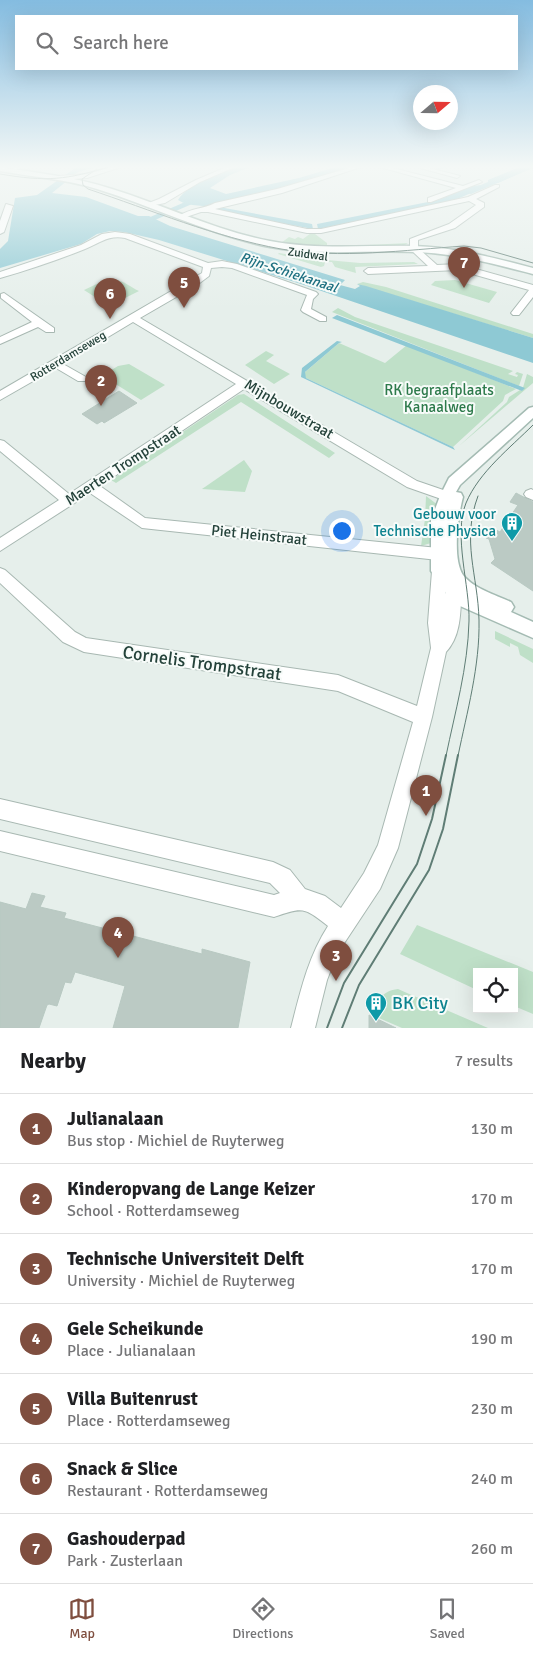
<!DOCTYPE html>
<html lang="en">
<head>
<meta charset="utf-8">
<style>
  :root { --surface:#fff; --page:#f2f2f2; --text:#202124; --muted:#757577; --line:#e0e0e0; --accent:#7f4e3f }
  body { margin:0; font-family:Signika,sans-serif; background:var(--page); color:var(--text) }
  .controls { position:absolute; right:15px; bottom:15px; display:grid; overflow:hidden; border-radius:0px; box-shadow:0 5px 20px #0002 }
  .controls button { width:45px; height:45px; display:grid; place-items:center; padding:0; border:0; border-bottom:1px solid var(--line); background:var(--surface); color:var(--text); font:25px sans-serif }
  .compass { position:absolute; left:413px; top:85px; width:45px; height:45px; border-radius:50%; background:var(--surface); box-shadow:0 5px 20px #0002; rotate:70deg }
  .you { position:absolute; left:341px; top:530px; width:18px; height:18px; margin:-12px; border:4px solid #fff; border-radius:50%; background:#1a73e8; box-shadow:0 0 0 8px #1a73e833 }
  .badge { display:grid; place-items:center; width:32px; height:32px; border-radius:50%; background:var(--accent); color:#fff; font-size:16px; font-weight:700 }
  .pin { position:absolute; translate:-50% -41px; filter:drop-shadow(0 1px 2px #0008) }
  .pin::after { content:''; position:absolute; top:26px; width:18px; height:15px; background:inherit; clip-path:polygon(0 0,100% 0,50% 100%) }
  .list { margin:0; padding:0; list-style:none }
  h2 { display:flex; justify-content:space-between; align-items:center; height:65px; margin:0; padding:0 20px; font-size:21px }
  h2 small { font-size:16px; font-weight:400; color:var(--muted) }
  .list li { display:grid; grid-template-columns:32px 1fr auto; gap:15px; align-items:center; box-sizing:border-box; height:70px; padding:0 20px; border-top:1px solid var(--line) }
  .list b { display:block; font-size:19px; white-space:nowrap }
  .list p { margin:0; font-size:16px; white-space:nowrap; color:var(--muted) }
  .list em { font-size:16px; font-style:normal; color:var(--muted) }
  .icon { flex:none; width:28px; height:28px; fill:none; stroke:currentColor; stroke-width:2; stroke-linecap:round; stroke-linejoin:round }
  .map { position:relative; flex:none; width:533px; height:1028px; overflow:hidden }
  .search { position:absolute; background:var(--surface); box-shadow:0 5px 20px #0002; left:15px; right:15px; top:15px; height:55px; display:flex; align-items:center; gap:12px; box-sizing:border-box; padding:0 18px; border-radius:0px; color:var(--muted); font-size:19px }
  .sheet { height:555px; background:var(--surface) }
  nav { display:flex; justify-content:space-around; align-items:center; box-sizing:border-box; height:70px; border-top:1px solid var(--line); background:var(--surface); font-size:14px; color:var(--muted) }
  nav a { display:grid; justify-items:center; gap:2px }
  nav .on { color:var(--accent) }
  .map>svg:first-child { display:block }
  .green { fill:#bfe0c8 }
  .water { fill:#8ec9d4 }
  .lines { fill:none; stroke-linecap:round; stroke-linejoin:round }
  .stream { stroke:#8ec9d4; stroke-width:2 }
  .canal { fill:#8ec9d4; fill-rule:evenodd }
  .building { fill:#bbcac4; stroke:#b8c9c2 }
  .street-casing { stroke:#a8b8b2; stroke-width:2 }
  .secondary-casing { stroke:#a4bbb3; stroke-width:3 }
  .street { fill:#fff; fill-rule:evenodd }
  .secondary { fill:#fff; fill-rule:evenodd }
  .tram-far1 { stroke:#5f7d75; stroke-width:1 }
  .tram { stroke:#5f7d75; stroke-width:2 }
  .labels { text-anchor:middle; stroke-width:4; stroke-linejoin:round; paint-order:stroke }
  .far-street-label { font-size:12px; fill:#24423a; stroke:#f7fbf9 }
  .far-water-label { font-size:14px; font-style:italic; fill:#1c6f80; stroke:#f7fbf9 }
  .park-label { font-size:15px; fill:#2d7a4b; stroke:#f7fbf9 }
  .street-label { font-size:15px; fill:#24423a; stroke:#f7fbf9 }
  .culture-label { font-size:15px; fill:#0d838f; stroke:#f7fbf9; text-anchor:end }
  .near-street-label { font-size:18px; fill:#24423a; stroke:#f7fbf9 }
  .near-culture-label { font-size:18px; fill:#0d838f; stroke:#f7fbf9; text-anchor:start }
</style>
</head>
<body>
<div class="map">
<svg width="533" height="1028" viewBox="0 0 533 1028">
  <rect width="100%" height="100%" fill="#e6efeb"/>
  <g class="green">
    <path d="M311 233 315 234 327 243V247L408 243C391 256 290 246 266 241L268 240 281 243 289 237 295 239 298 237 303 239Z"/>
    <polygon points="279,253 316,259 360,263 414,262 418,264 355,267 356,273 335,267 332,262 325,262 324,266 321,267 278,254"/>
    <path d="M115 280C125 281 130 287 139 291L109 306 84 290 103 281Z"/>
    <polygon points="455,280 497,292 489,303 431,285 435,281"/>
    <polygon points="363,282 386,287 533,334 533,338 357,284"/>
    <polygon points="338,308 355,317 513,371 508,374 517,377 518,375 515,374 517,372 523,374 519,386 332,312"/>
    <polygon points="339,343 385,363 407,345 516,389 505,395 503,401 453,447 306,378 304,373"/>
    <polygon points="266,351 274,355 266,361 290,374 274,384 245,365"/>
    <polygon points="129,364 165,385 141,400 114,383 103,389 92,382 118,366"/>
    <polygon points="527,374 533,377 533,383 459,446 507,402 509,397 520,390 522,391"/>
    <polygon points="244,394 335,453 329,458 241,402 116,483 111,480 238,395"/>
    <polygon points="244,460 252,471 245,492 202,489"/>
    <polygon points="426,496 438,505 431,543 421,546 425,519"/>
    <polygon points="495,631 533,649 533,663 520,655 518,647 510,643 510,647 495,639"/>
    <polygon points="417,925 533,972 533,1014 514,1006 514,972 477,972 477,990 400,954"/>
    <path d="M398 989 407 993 488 1028H402L372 1015C377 1000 382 991 398 989Z"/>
  </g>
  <g class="water">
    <polygon points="78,166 100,166 78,172 52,193 86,197 138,216 149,216 170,226 345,280 340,285 355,289 360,286 357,284 366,286 533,338 533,363 298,283 159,240 124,232 110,231 97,234 81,244 0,268 0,249 8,241 15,198 37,195"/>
    <path d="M240 166H253L230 175 210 188 226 194 299 178 339 166H355L219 207 312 224 313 229 217 211C206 203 190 208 178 200 190 181 220 174 240 166Z"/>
    <polygon points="522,166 533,167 498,183 488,182 488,180"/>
    <polygon points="482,185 487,186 455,200 318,229 317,224 438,200 472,186"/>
    <polygon points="337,315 525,388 522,391 332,318"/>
    <polygon points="337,341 342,342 339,343 305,372 306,378 453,447 455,450 301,377 302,368"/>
  </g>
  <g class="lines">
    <g class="stream">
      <polyline points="430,166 432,168"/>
      <polyline points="437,169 449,166"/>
    </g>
    <g class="canal">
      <polygon points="526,166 533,166 533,168 471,194 464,192"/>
      <polygon points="199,196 206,198 141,226 134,224"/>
    </g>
  </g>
  <g class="building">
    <polygon points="119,391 137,403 104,423 102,421 97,424 82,414"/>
    <polygon points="516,493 533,502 533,591 491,563 495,559 489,539 486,538 492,528 500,532 518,505 510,502"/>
    <polygon points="32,893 45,896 40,907 66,913 64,918 202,954 202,949 250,962 238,1028 113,1028 125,986 75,972 71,983 65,982 57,1006 49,1004 47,1005 39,1028 0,1028 0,902 26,909"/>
    <polygon points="369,1015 396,1028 369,1028"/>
  </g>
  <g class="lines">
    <g class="street-casing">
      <g id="street">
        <polygon points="17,166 24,166 12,172 7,171"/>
        <polygon points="116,166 124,166 87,178 59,180 56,178 59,176 87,174"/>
        <polygon points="229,166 237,166 200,182 165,203 150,206 146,204 159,199 196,180"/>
        <path d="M356 166H364L282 193 215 209 307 229H321L468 197 495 185H499V187L476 199 484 203V207L455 228 418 240V248L437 265 458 264 533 285V297L519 315H513L511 313 529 290 458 270 368 274 364 271 368 268 428 266 410 249V239L449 224 476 205 469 201 321 233H307L208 212H201L183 218 179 216C190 208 204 209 215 203L277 189Z"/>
        <polygon points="376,166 385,166 463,186 479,180 482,182 431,202 428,202 428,198 456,188"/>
        <polygon points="413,166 422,166 460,176 457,178"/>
        <polygon points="6,204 13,206 4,232 0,234 0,221"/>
        <path d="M115 232 130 234 208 263 222 261 237 264 316 292 318 294 313 299 311 309 326 317V321H320L303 312 301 310 307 295 232 268 222 267 211 268 209 276 197 285 140 318 417 481 452 493 454 496 452 499 447 501 407 487 244 389 100 486 145 518 438 548 443 550 445 554 443 558 438 560 142 528 90 493 0 551V538L59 500 0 451V440L4 441 69 494 236 384 133 322 63 364 86 377 87 379 86 381H78L56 368 0 400V391L202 273 203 267 125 238C108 235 100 243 85 249 58 260 28 270 0 278V272L81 245 102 234Z"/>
        <polygon points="4,293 54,328 54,332 46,332 38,327 0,344 0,337 32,322 1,298 1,294"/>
        <polygon points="531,489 533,490 533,500 526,497 524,494 526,491"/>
        <path d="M439 565 444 567 446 571 445 594 449 579 454 577 459 579 462 583C460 606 463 634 446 652L432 717 398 848 380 889 337 954 327 980 315 1028H291C300 993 308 957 328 926 303 907 304 907 274 917L0 851V831L274 895 280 893 270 883 0 819V799L273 862 290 870 305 889 325 896 341 908 364 873 378 845 413 722 338 691 84 652 63 642 0 583V568L5 570 75 632 86 638 338 675 417 706 431 648 428 623 432 571 434 567Z"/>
      </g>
    </g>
    <g class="secondary-casing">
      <g id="secondary">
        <path d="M0 167C38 173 75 177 112 189 164 205 216 231 270 241 317 250 366 245 414 246 454 247 494 258 533 268V274C494 264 455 253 414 252 366 250 317 256 270 247 210 235 155 207 97 189 65 179 33 177 0 171Z"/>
        <path d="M533 407V418L460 485 456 492 461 493 463 497C458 516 452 558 463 575 474 589 496 595 511 602L514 607 511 612 533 622V638L460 606 448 596 431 571V520L440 496 449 478 529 408Z"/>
      </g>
    </g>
    <use href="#street" class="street"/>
    <use href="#secondary" class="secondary"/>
    <g class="tram-far1">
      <path d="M97 169 82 179 83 185 88 189C151 210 215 237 281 249 340 259 405 250 464 246L481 248 533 263"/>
      <path d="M0 174C47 182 66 180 111 166"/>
      <path d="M446 756C455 712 468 667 469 621 470 586 453 535 466 503 479 472 510 448 533 425"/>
      <path d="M458 756C467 712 480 666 479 620 478 575 461 541 478 496"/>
    </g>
    <g class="tram">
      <polyline points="327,1028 344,983 417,864 432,819 446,755"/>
      <polyline points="342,1028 359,985 429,870 443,829 458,755"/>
    </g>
  </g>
  <linearGradient id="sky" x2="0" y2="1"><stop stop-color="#84bce0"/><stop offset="0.54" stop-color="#f4f8f6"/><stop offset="1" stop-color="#f4f8f6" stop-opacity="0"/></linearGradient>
  <rect width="533" height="309" fill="url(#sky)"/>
  <defs>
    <g id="building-pin" transform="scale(1.125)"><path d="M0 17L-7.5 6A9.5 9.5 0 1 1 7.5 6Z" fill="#0f9aa8" stroke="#f7fbf9"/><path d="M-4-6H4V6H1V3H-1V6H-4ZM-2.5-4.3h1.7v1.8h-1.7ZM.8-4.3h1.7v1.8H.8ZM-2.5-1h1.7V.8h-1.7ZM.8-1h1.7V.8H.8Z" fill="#fff"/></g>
  </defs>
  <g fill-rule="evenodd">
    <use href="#building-pin" x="512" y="523"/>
    <use href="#building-pin" x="376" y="1003"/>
  </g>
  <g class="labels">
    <g class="far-street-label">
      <text transform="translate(308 254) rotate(8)" y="4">Zuidwal</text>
      <text transform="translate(68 356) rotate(-31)" y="4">Rotterdamseweg</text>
    </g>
    <g class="far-water-label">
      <text transform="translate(289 272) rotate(18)" y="5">Rijn-Schiekanaal</text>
    </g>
    <g class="park-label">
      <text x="439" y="395">RK begraafplaats<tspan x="439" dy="17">Kanaalweg</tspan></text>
    </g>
    <g class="street-label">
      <text transform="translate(289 409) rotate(31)" y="5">Mijnbouwstraat</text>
      <text transform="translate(123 465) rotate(-33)" y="5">Maerten Trompstraat</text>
      <text transform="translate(259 535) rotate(6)" y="5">Piet Heinstraat</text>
    </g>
    <g class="culture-label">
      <text x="496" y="519">Gebouw voor<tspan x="496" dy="17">Technische Physica</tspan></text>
    </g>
    <g class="near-street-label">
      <text transform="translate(202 663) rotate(8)" y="6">Cornelis Trompstraat</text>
    </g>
    <g class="near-culture-label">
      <text x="392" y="1009">BK City</text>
    </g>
  </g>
</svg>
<div class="controls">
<button><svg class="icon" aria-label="locate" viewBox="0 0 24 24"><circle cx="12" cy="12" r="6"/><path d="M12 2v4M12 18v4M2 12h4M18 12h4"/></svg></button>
</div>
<svg class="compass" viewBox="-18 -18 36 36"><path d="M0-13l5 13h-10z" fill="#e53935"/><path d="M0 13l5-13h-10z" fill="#757577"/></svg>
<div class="you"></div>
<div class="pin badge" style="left:426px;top:816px">1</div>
<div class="pin badge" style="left:101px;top:406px">2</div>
<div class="pin badge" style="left:336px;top:981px">3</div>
<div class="pin badge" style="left:118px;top:958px">4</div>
<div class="pin badge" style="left:184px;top:308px">5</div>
<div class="pin badge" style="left:110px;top:319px">6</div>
<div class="pin badge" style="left:464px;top:288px">7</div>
<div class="search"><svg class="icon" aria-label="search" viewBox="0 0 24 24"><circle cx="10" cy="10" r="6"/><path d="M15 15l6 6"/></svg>Search here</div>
</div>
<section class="sheet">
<h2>Nearby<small>7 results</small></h2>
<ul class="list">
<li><span class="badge">1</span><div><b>Julianalaan</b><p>Bus stop · Michiel de Ruyterweg</p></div><em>130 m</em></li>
<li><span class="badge">2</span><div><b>Kinderopvang de Lange Keizer</b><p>School · Rotterdamseweg</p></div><em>170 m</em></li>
<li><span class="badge">3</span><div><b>Technische Universiteit Delft</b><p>University · Michiel de Ruyterweg</p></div><em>170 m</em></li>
<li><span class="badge">4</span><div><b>Gele Scheikunde</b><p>Place · Julianalaan</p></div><em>190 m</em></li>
<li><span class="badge">5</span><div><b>Villa Buitenrust</b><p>Place · Rotterdamseweg</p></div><em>230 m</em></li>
<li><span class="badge">6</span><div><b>Snack &amp; Slice</b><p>Restaurant · Rotterdamseweg</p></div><em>240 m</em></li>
<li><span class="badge">7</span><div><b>Gashouderpad</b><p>Park · Zusterlaan</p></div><em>260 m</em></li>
</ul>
</section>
<nav>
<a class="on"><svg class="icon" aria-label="map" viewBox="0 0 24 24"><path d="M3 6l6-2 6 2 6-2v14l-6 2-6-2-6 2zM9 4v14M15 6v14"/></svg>Map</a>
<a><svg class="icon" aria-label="directions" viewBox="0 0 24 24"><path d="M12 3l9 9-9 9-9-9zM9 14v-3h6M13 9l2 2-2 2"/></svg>Directions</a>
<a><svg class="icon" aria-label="saved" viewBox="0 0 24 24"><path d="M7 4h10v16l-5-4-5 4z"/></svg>Saved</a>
</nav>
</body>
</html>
